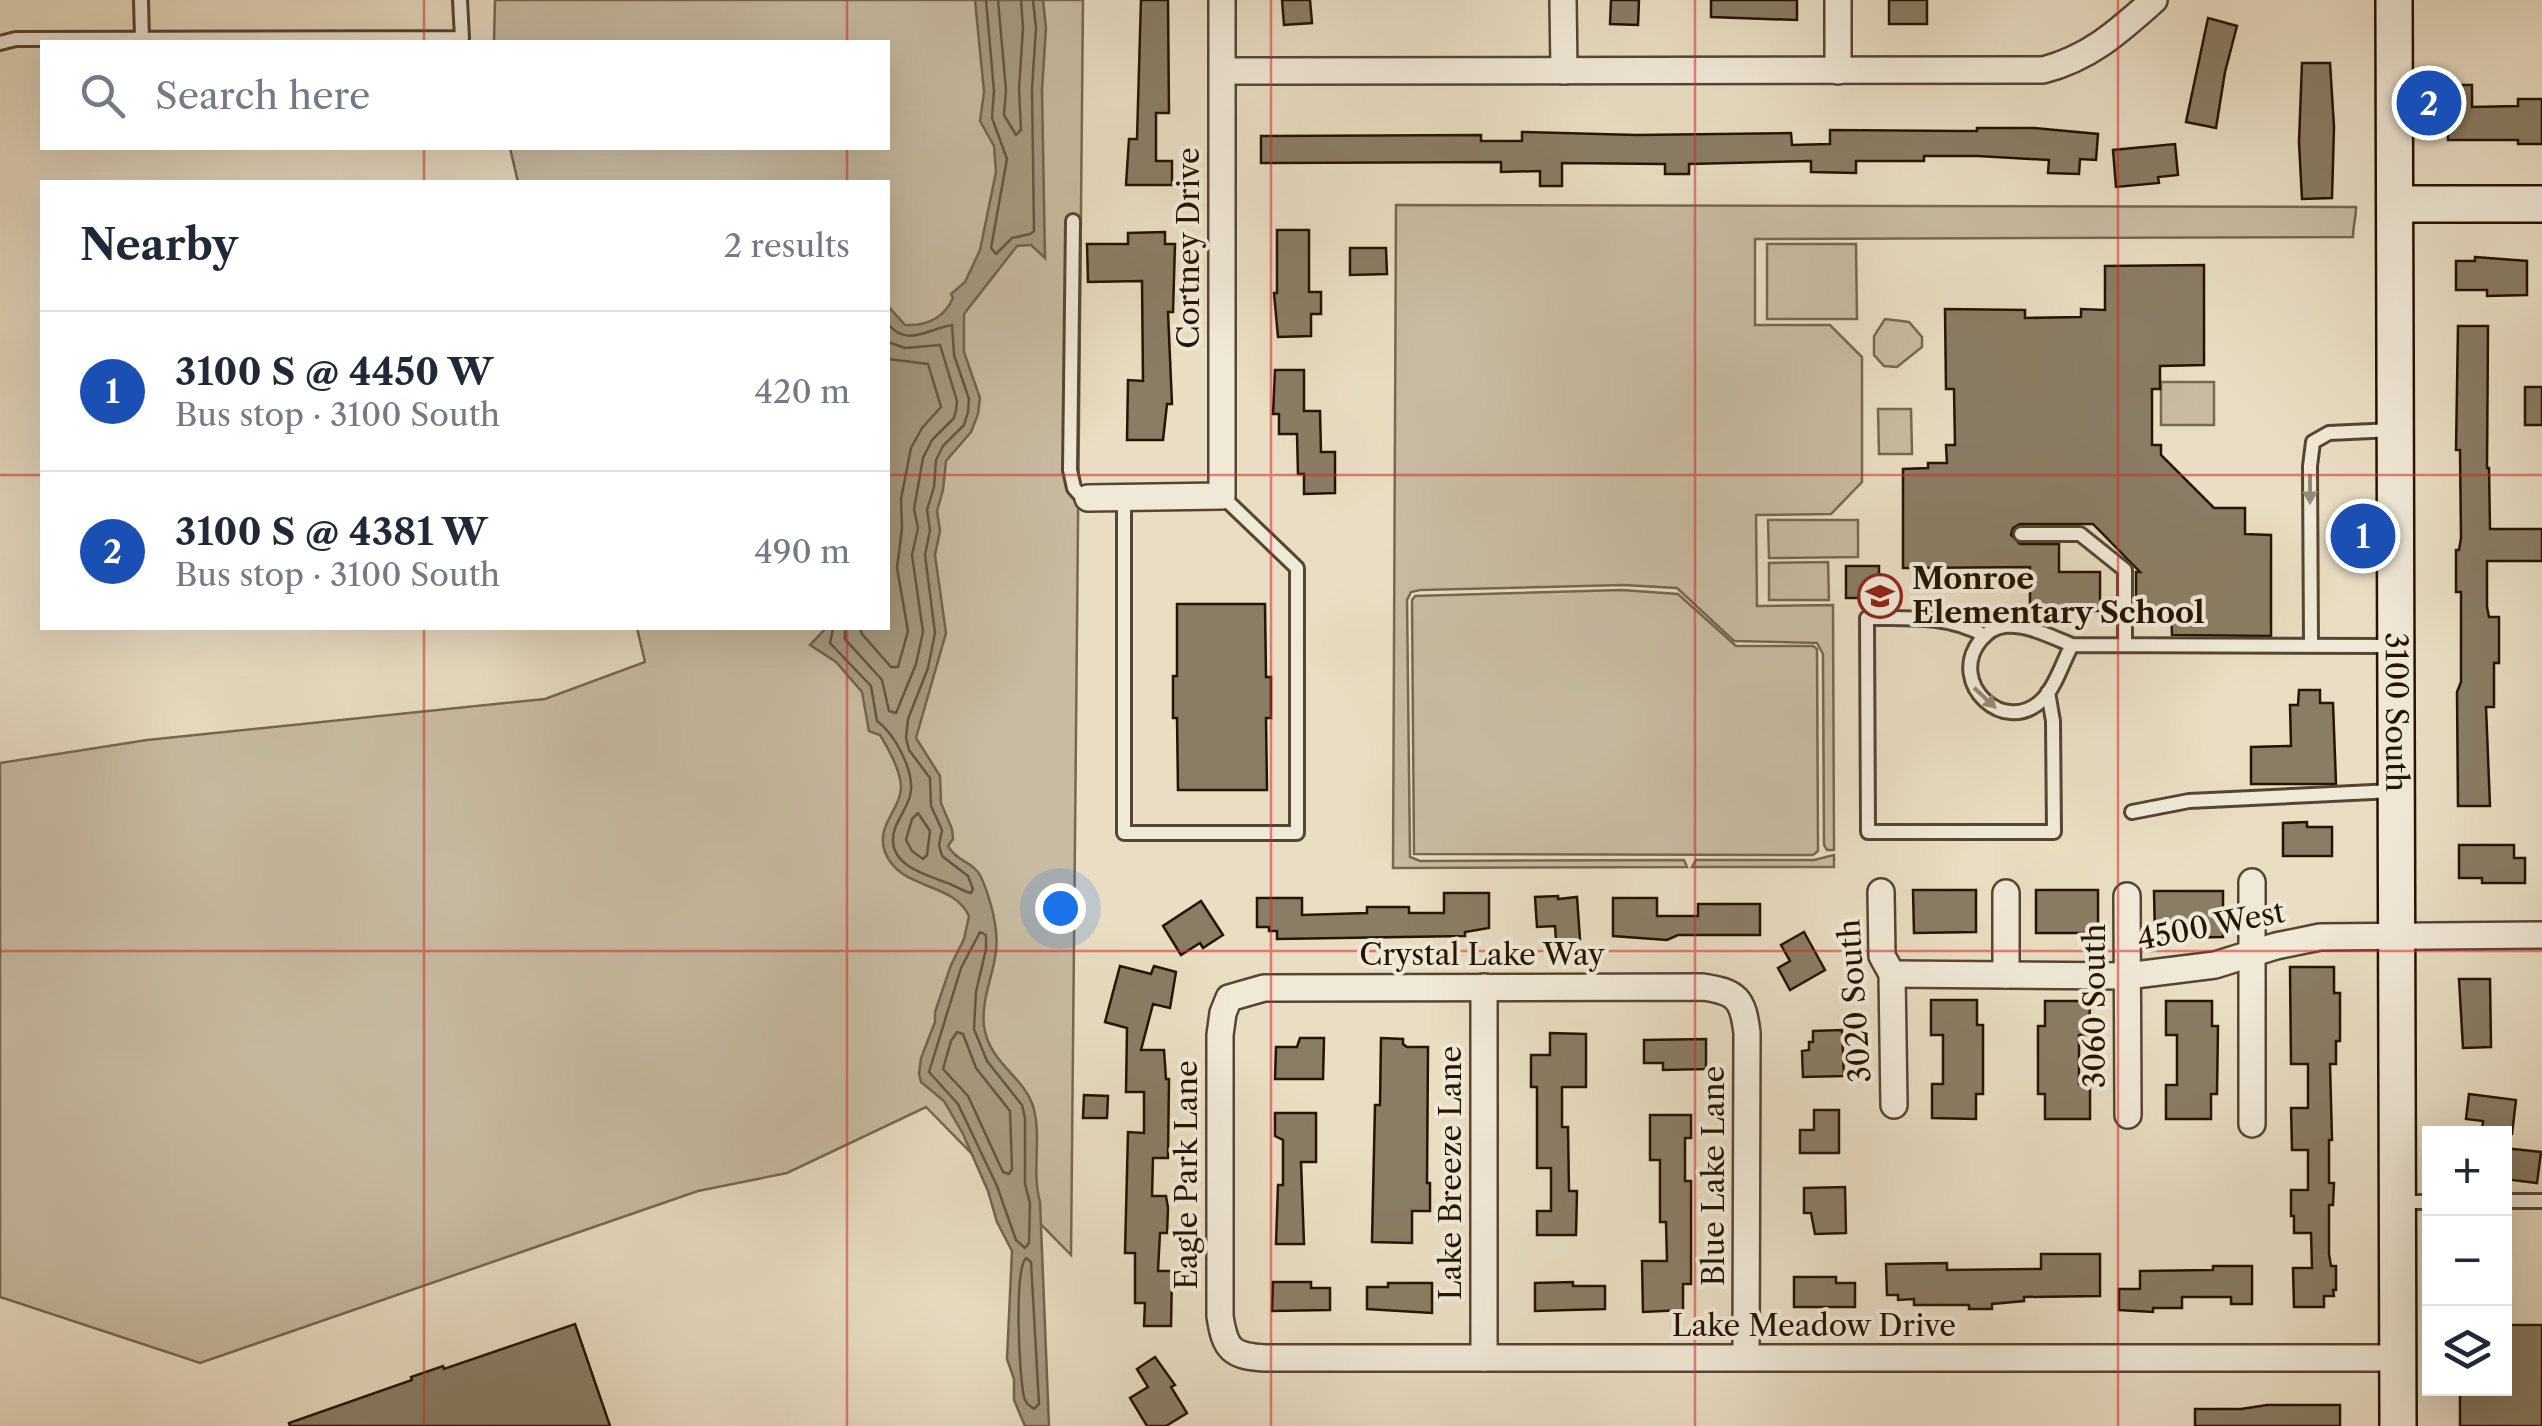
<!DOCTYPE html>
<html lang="en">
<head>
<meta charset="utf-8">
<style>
  :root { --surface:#fff; --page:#f2f2f3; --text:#1f2937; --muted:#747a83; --line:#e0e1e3; --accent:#0b8043 }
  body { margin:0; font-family:"Libre Caslon Text",serif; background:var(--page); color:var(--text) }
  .controls { position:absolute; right:30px; bottom:30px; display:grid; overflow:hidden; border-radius:0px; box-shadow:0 10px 40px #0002 }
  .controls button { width:90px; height:90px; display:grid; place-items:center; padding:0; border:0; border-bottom:2px solid var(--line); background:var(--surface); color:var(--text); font:50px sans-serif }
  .you { position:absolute; left:1060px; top:908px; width:35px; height:35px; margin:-25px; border:8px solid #fff; border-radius:50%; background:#1a73e8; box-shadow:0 0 0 15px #1a73e833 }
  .badge { display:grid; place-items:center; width:65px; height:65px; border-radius:50%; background:var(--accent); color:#fff; font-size:32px; font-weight:700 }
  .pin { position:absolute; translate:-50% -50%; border:5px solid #fff; box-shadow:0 2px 10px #0006 }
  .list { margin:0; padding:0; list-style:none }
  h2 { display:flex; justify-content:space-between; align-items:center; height:130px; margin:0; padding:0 40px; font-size:42px }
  h2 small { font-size:32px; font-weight:400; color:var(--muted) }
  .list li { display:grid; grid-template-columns:65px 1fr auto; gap:30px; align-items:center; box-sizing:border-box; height:160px; padding:0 40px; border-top:2px solid var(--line) }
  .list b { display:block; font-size:38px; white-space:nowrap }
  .list p { margin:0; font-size:32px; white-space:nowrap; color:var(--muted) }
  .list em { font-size:32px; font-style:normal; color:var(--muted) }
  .icon { flex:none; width:55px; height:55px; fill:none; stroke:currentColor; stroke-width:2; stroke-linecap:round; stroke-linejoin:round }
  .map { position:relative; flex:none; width:2542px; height:1426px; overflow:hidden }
  .search { position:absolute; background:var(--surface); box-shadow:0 10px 40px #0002; left:40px; top:40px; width:850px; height:110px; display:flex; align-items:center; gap:25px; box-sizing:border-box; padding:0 35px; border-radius:0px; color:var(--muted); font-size:38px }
  .panel { position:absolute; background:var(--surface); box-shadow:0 10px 40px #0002; left:40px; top:180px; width:850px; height:450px; border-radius:0px }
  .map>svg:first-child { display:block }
  .green { fill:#c8bba2; stroke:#766851; stroke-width:2.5 }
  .water { fill:#a69981; stroke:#72644d; stroke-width:2.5 }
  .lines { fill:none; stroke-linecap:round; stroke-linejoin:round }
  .shore { stroke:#655640; stroke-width:2.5 }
  .building { fill:#8a7d65; stroke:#241400; stroke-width:2.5 }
  .lane-casing { stroke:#554631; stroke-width:18 }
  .street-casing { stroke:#554631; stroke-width:30 }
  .secondary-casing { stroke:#241400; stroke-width:40 }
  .lane { stroke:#f1e9d8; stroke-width:12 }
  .street { stroke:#f1e9d8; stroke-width:25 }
  .secondary { stroke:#f1e9d8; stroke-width:35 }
  .oneway { fill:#958977 }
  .grid { fill:none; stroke:#d62828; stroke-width:2.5; stroke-opacity:0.55 }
  .labels { text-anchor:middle; stroke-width:8; stroke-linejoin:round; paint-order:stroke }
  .street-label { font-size:30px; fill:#241400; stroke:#f1e9d8 }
  .poi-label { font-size:30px; font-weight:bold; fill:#241400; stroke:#f1e9d8; text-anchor:start }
</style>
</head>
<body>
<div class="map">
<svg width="2542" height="1426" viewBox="0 0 2542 1426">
  <rect width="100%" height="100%" fill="#e9ddc3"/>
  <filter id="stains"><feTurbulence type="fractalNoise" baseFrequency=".002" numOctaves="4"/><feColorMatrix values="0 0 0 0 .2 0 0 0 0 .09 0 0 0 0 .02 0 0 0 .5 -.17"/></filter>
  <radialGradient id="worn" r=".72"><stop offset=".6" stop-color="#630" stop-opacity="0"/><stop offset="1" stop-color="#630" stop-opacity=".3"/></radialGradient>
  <g class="green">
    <polygon points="495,0 1083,0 1071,1255 926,1107 787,1173 698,1191 200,1363 0,1297 0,763 147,740 545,699 645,662 637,628 888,628 888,182 518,182 510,148 888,148 888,42 494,42"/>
    <path d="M1396 205 2356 207C2356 217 2353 226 2353 237L1755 239V325H1830L1862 357V482L1831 514 1756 515 1757 606 1833 605 1834 850H1827L1824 845 1823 654 1817 643 1734 641 1677 588 1623 585 1420 590 1411 592 1407 600 1410 857 1420 861 1684 860 1687 867 1393 868Z"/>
    <polygon points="1767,244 1856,244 1857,319 1767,319"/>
    <polygon points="1885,319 1909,322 1922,337 1922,347 1897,367 1884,366 1874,355 1874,336"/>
    <rect x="2161" y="382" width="53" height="43"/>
    <polygon points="1878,409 1911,409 1912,454 1879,454"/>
    <polygon points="1768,520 1858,520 1858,557 1769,558"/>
    <polygon points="1828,562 1829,600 1769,600 1769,563"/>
    <polygon points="1622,590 1678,594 1736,646 1813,646 1817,649 1818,851 1813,855 1414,854 1412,600 1415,596"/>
    <polygon points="1834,855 1834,867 1692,867 1696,860 1814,860"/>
  </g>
  <path class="water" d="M975 0H1043L1046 28 1042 90 1045 258 1031 245 1017 246 964 314V352L980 398 978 414 971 432 946 461 943 490 937 511 940 531 935 555 946 633 916 738 940 776 941 803 952 829 953 839 948 846C956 861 974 862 981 877 990 897 999 929 996 951 993 977 981 1000 984 1026 989 1062 1021 1075 1032 1103 1043 1134 1031 1170 1040 1202L1049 1426H1025L1014 1400V1379L1007 1359 1012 1251 997 1222 988 1191 963 1134 944 1101 921 1082 919 1074 921 1058 935 1022V1012L951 965 964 939 969 916C953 881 900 891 885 852 875 826 902 808 901 786 900 770 888 748 880 735L869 731 862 692 836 662 810 645 826 628H888V306L905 325C927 326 944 318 953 298L951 294 965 282 980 250 996 172 994 146 980 121 984 92Z"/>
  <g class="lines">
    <g class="shore">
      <polyline points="986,0 994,91 992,118 1007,159 991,248 996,254 1012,238 1030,234 1034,231 1032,89 1036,28 1033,0"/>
      <polyline points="998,0 1006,90 1004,115 1016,135 1021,130 1019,89 1023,28 1021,0"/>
      <path d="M833 628 830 643 871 686 877 721C895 734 916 773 910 796 906 811 893 824 893 839 892 868 931 876 950 884 958 887 964 892 971 893L973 889 968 876 942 856 939 845 942 830 931 806 930 778 909 750 906 738 908 719 928 668 935 633 925 555 930 530 927 510 934 487 936 460 943 446 964 425 968 412 969 399 954 355 952 325C930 328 907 348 888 324"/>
      <polyline points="845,628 845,639 882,680 889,711 896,713 916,664 923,632 912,555 918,528 914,509 923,458 932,440 954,418 956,410 957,401 940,345 905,348 888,342"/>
      <polyline points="860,628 862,634 891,667 898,667 908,631 897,568 902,528 901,499 911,448 922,428 941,407 928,364 888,359"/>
      <polygon points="918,813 930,831 927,855 923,859 912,851 906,840 912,819"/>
      <polygon points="980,932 986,935 986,949 976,992 974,1029 987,1061 1022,1105 1025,1118 1025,1184 1030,1203 1029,1243 1025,1248 1016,1240 997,1186 958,1104 929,1072 961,968"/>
      <polygon points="957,1032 963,1034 976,1068 1010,1111 1012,1169 1009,1174 1003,1172 968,1096 943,1069 951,1041"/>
      <path d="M1026 1258 1031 1262 1039 1404 1034 1409C1029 1405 1026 1404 1024 1397 1019 1375 1014 1271 1026 1258Z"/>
    </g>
  </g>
  <g class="building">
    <polygon points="1141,0 1168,0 1169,113 1156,113 1156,161 1172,161 1172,185 1126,185 1129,139 1137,139"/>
    <polygon points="1282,0 1310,0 1312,23 1284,25"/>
    <polygon points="1611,0 1639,0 1638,25 1610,24"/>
    <polygon points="1711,0 1797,0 1797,20 1711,17"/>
    <rect x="1889" y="0" width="38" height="24"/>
    <polygon points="2208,18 2237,26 2225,72 2216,128 2186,122"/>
    <polygon points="2302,63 2330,63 2334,127 2332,198 2302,199 2299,142"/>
    <polygon points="2448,85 2472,85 2472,107 2518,106 2518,99 2542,99 2542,144 2518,144 2518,140 2448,140"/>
    <polygon points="1977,128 2034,128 2098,134 2096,160 2080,159 2079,174 2048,173 2049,160 1978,156 1924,156 1924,161 1856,161 1856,173 1811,172 1811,161 1689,164 1689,174 1665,174 1665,164 1562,163 1562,186 1540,186 1540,171 1501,172 1501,162 1261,163 1261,136 1481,135 1481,141 1522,141 1522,132 1637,135 1791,133 1792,145 1830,144 1830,130 1961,131 1977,131"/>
    <polygon points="2175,144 2178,175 2158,177 2159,183 2116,187 2113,150"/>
    <polygon points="1277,230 1309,230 1309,292 1321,292 1321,314 1311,314 1311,336 1278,337 1274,293 1277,293"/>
    <polygon points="1165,232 1165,244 1175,244 1173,312 1168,312 1172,404 1167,404 1163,440 1127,440 1128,380 1143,381 1142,281 1088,282 1087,244 1128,244 1128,233"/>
    <polygon points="1350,248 1386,248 1387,274 1350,275"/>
    <polygon points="2475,257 2527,261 2527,295 2487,296 2487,290 2456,290 2456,261 2475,261"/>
    <polygon points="2204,265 2204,365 2160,366 2160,389 2152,389 2152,445 2161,445 2161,455 2214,508 2245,508 2245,534 2271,535 2271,636 2172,635 2171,610 2136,609 2136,572 2140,572 2093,524 2020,524 2013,528 2011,535 2020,544 2059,544 2059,572 2100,572 2100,611 2030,611 2030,567 1903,568 1903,469 1928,468 1928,463 1947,463 1946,445 1955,445 1954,389 1946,389 1945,309 2025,310 2025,318 2081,317 2081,309 2105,310 2105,266"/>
    <polygon points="2458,326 2488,326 2487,468 2489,468 2490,529 2542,529 2542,561 2487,561 2487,607 2489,617 2499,617 2499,663 2494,663 2494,707 2486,707 2490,806 2458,806 2457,692 2461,682 2461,592 2456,592 2456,550 2459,550 2461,538 2460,450 2456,450"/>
    <polygon points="1275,370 1304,370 1304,411 1320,411 1321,452 1335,452 1335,493 1304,494 1304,474 1298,474 1297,434 1279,434 1279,414 1273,414"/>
    <rect x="2525" y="387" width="17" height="38"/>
    <rect x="1846" y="566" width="33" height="32"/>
    <polygon points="1177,604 1265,604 1266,677 1271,677 1271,718 1266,718 1267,790 1178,790 1177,718 1173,718 1173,676 1177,676"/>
    <polygon points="2299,690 2320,690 2320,703 2333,703 2336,784 2251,784 2251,747 2291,746 2290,705 2298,705"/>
    <polygon points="2307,822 2307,827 2332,827 2332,856 2283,856 2283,823"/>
    <polygon points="2459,845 2514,845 2514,858 2525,858 2525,883 2482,883 2482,878 2459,878"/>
    <polygon points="1913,890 1976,890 1976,932 1914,933"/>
    <rect x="2036" y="890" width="62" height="43"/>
    <polygon points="2154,891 2223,891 2223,937 2155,938"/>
    <polygon points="1444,893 1489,893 1489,928 1465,932 1465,936 1277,939 1277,931 1269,931 1269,927 1257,927 1257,898 1302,898 1302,915 1367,913 1367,907 1409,907 1409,913 1444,913"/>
    <polygon points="1558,896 1558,899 1577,897 1580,939 1556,940 1555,926 1537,927 1535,897"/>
    <polygon points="1613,898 1657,898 1657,916 1698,916 1698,904 1760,904 1760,935 1678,935 1667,940 1613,936"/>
    <polygon points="1201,901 1223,935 1203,948 1200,943 1181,955 1163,926"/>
    <polygon points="1804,932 1825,970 1790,990 1778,968 1790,961 1781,945"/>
    <polygon points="1120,966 1151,974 1154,966 1176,972 1170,1008 1153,1004 1141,1050 1164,1050 1166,1079 1169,1079 1168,1158 1153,1158 1152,1196 1166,1196 1168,1208 1167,1233 1160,1233 1158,1271 1172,1271 1171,1326 1144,1326 1145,1303 1135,1303 1135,1253 1125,1253 1128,1132 1144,1133 1144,1092 1126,1092 1127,1028 1105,1022"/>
    <polygon points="2290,967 2334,967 2334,993 2340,993 2340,1041 2336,1041 2336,1064 2330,1064 2332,1140 2329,1140 2329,1183 2334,1183 2333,1205 2329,1205 2329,1254 2331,1266 2336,1266 2336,1290 2333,1290 2334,1296 2324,1296 2324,1307 2294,1307 2293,1268 2312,1268 2311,1233 2294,1233 2294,1216 2291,1216 2291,1190 2308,1190 2308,1150 2292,1150 2291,1108 2308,1108 2308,1064 2291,1064"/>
    <polygon points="2459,979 2490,979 2491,1047 2463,1048"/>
    <polygon points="1931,1000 1977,1000 1977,1025 1983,1025 1983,1094 1976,1094 1976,1119 1932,1118 1932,1084 1943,1084 1943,1035 1931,1035"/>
    <polygon points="2045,1001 2090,1001 2089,1035 2079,1035 2079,1084 2090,1084 2090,1119 2045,1119 2045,1094 2038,1094 2038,1026 2045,1026"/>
    <polygon points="2166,1001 2212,1001 2212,1026 2218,1026 2217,1094 2211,1094 2211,1119 2166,1119 2166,1085 2177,1085 2177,1035 2166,1035"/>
    <polygon points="1842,1030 1844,1076 1803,1077 1802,1051 1809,1050 1809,1042 1813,1042 1813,1031"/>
    <polygon points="1550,1033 1586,1034 1586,1087 1562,1087 1562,1127 1568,1127 1569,1191 1577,1191 1576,1235 1537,1235 1537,1211 1551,1211 1551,1168 1537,1168 1537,1087 1531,1087 1531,1055 1550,1055"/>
    <polygon points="1300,1038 1324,1038 1323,1079 1275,1079 1276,1047 1297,1047"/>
    <polygon points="1381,1038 1403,1039 1403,1044 1407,1047 1428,1047 1427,1183 1430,1183 1430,1211 1412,1211 1412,1243 1372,1242 1375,1105 1380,1105"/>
    <polygon points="1706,1039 1706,1069 1663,1070 1663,1063 1644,1063 1644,1040"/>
    <polygon points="2469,1094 2516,1100 2512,1134 2488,1134 2489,1131 2482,1130 2483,1121 2466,1119"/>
    <polygon points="1084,1095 1108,1096 1107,1118 1083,1118"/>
    <polygon points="1814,1110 1839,1110 1839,1153 1800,1153 1800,1130 1814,1130"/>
    <polygon points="1275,1113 1316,1113 1316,1162 1301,1162 1304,1244 1276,1244 1278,1185 1283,1185 1283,1140 1275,1136"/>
    <polygon points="1650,1115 1691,1115 1691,1138 1685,1138 1685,1181 1691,1181 1691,1284 1683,1284 1683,1310 1643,1312 1642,1261 1667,1261 1666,1222 1660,1222 1660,1160 1650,1160"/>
    <polygon points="2504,1148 2541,1152 2537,1183 2504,1179"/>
    <polygon points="1845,1187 1846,1233 1815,1234 1811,1213 1804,1213 1804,1188"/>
    <polygon points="2041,1254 2100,1254 2100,1296 2024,1297 2024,1301 1992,1304 1992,1309 1969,1309 1969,1305 1914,1305 1914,1299 1898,1300 1898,1295 1887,1295 1886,1264 1947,1263 1947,1270 2041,1269"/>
    <polygon points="2213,1266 2252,1266 2252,1304 2231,1304 2231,1297 2182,1297 2182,1308 2153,1308 2153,1312 2119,1310 2119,1289 2140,1289 2140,1271 2213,1270"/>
    <polygon points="1794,1277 1836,1277 1836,1283 1855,1283 1855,1307 1794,1307"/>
    <polygon points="1273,1282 1311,1282 1311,1288 1330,1288 1330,1310 1272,1311"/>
    <polygon points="1573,1282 1573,1286 1605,1286 1605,1309 1535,1311 1535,1283"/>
    <polygon points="1388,1283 1432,1283 1432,1313 1367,1309 1367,1287 1388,1287"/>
    <polygon points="575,1324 610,1426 290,1426 289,1423 412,1380 411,1377 443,1366 444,1369"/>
    <polygon points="2504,1325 2542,1325 2542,1426 2460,1426 2460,1388 2504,1388"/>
    <polygon points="1155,1357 1175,1385 1171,1387 1187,1413 1166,1426 1147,1426 1130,1398 1148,1387 1137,1369"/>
    <polygon points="2267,1405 2340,1405 2340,1426 2195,1426 2195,1409 2241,1409"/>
  </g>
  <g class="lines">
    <g class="lane-casing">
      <g id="lane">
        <polyline points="141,0 142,39"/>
        <polyline points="0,43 16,39 462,38 460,0"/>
        <polyline points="1073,221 1070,470 1074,488 1082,497 1088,498"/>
        <polyline points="1124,497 1124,833 1297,833 1297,568 1222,496"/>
        <polyline points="2021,534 2080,534 2125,570 2125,645"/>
        <path d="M1985 636C1950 615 1907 618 1867 618L1868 832H2054L2053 721 2048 692"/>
        <path d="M2072 645C2063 661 2056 686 2043 699 2005 738 1947 683 1980 641 1987 632 1994 627 2005 626 2028 624 2051 637 2072 645L2393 646"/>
        <polyline points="2311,645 2310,466 2313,442 2329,433 2393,430"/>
        <polyline points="2132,812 2189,801 2393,791"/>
        <polyline points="2504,1201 2542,1201"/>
        <polyline points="2400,1202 2430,1202"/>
      </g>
    </g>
    <g class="street-casing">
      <g id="street">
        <polyline points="1563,0 1564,71"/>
        <polyline points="1838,0 1838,71"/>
        <path d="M1223 71 2043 70C2090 58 2119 31 2154 0"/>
        <polyline points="1088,498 1222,496 1222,0"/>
        <polyline points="2252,882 2252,1124"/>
        <polyline points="1881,892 1882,956 1892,974 1894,1105"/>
        <polyline points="2006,893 2006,975"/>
        <polyline points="2127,896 2128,1115"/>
        <polyline points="1892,974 2127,976 2215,965 2276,946 2320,937 2542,935"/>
        <polyline points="1484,987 1484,1358"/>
        <path d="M1746 1358 1747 1033C1743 999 1737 992 1703 987L1264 988 1229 998 1223 1013 1220 1035V1316C1225 1350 1232 1356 1265 1358H2398"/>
      </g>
    </g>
    <g class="secondary-casing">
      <g id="secondary">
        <path id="s1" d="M2394 0 2398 1426"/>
        <polyline points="2395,204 2542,204"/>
      </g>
    </g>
    <use href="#lane" class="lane"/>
    <use href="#street" class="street"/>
    <use href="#secondary" class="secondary"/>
  </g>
  <defs><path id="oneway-solid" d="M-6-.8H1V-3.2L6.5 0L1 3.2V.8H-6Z" transform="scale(2.5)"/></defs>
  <g class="oneway">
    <use href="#oneway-solid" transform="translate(2310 489) rotate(90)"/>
    <use href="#oneway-solid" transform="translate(1985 698) rotate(43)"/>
  </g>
  <path class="grid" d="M424 0V42M847 0V42M1271 0V1426M1695 0V1426M2118 0V1426M424 148V182M847 148V182M0 475H42M888 475H2542M424 628V1426M847 628V1426M0 951H2542"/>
  <defs>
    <g id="school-ring" transform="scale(2.25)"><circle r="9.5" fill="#f1e9d8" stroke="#8f2418" stroke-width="1.5"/><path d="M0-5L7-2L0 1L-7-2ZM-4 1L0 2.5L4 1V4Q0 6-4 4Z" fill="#8f2418"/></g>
  </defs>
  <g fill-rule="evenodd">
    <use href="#school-ring" x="1880" y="596"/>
  </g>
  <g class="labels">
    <g class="street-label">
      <text transform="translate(1189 248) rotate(-90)" y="10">Cortney Drive</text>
      <text dy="10" stroke="none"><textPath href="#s1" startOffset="712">3100 South</textPath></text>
      <text transform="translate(2211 926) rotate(-11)" y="10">4500 West</text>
      <text x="1482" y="965">Crystal Lake Way</text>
      <text transform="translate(1855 1001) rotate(-94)" y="10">3020 South</text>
      <text transform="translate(2095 1006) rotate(-90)" y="10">3060 South</text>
      <text transform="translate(1451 1173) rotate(-90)" y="10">Lake Breeze Lane</text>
      <text transform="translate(1187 1175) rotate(-90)" y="10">Eagle Park Lane</text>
      <text transform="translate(1714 1176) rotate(-90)" y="10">Blue Lake Lane</text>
      <text x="1814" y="1336">Lake Meadow Drive</text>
    </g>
    <g class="poi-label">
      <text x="1912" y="589">Monroe<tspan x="1912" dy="34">Elementary School</tspan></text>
    </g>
  </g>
  <rect width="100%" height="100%" filter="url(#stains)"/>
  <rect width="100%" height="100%" fill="url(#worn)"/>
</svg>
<div class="controls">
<button>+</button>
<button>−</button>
<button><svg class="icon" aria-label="layers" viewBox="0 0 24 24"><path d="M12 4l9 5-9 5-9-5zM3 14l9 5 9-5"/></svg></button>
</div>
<div class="you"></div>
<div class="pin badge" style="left:2363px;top:536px;background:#1a4fb4">1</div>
<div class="pin badge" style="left:2429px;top:103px;background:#1a4fb4">2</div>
<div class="search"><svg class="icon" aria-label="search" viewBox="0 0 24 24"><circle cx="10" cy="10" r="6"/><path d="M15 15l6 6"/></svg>Search here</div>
<section class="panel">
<h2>Nearby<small>2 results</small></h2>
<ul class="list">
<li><span class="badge" style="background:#1a4fb4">1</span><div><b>3100 S @ 4450 W</b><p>Bus stop · 3100 South</p></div><em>420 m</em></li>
<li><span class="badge" style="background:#1a4fb4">2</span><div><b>3100 S @ 4381 W</b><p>Bus stop · 3100 South</p></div><em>490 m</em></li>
</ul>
</section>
</div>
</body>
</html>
